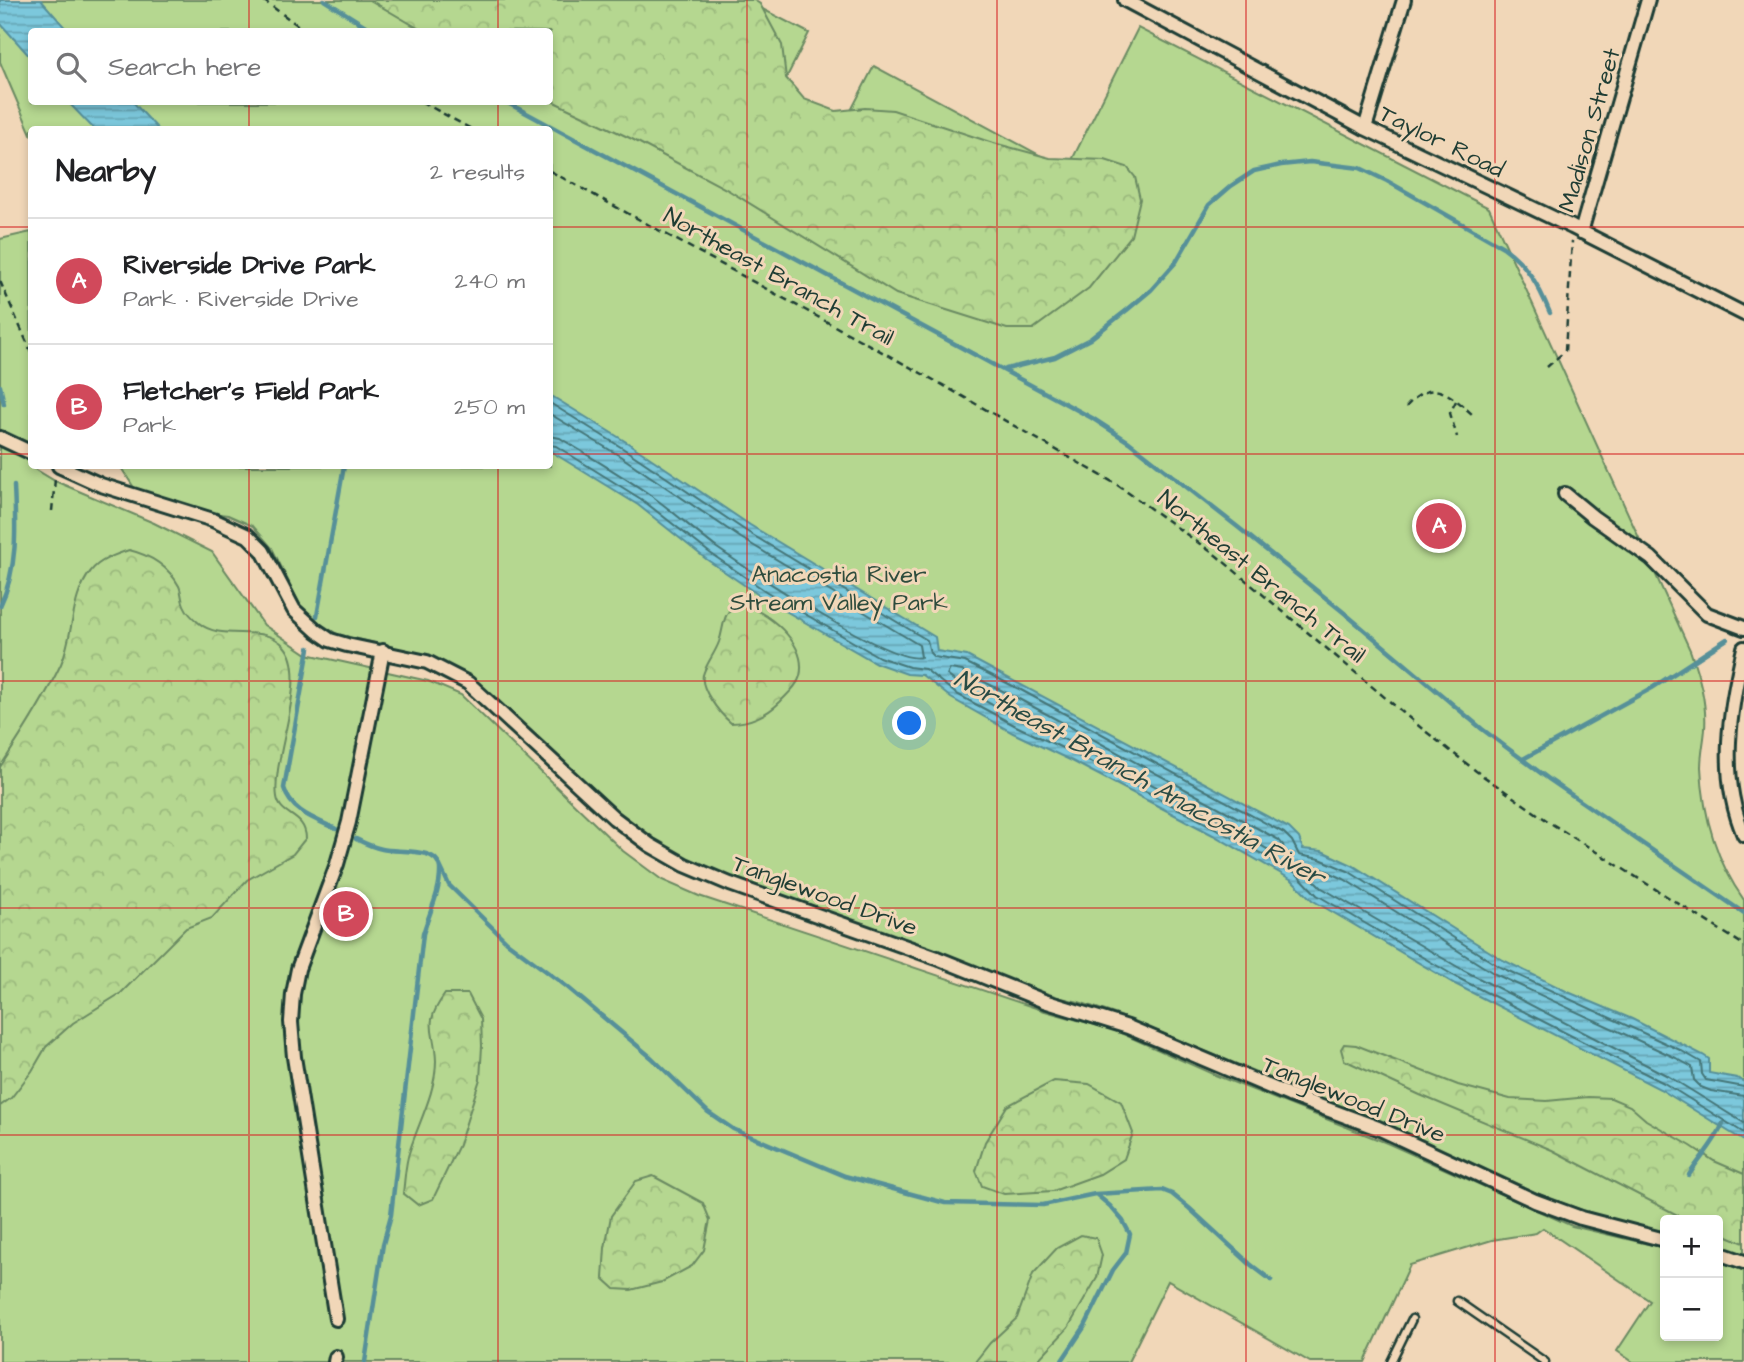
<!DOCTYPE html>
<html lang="en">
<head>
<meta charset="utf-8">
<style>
  :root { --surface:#fff; --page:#f2f2f2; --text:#202124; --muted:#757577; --line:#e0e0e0; --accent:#d1495b }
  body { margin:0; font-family:"Architects Daughter",sans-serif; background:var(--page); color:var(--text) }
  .controls { position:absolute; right:21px; bottom:21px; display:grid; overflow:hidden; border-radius:7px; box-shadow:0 4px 10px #0003 }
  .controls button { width:63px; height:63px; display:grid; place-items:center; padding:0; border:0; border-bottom:2px solid var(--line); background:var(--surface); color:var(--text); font:35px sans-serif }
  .you { position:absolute; left:910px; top:724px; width:24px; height:24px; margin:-18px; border:5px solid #fff; border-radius:50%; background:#1a73e8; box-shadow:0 0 0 10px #1a73e833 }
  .badge { display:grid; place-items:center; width:46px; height:46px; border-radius:50%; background:var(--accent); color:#fff; font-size:23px; font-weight:700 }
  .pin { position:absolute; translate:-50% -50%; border:4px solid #fff; box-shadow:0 2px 7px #0006 }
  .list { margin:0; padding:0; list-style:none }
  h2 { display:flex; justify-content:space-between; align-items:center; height:91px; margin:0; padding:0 28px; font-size:30px }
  h2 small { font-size:23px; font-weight:400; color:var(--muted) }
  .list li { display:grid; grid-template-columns:46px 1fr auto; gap:21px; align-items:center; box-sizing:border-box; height:126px; padding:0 28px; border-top:2px solid var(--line) }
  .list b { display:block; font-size:26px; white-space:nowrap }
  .list p { margin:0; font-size:23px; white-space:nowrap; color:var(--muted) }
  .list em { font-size:23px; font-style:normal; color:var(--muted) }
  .icon { flex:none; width:38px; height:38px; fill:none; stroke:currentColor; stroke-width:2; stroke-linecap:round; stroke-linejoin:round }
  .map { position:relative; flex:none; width:1744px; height:1362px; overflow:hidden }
  .search { position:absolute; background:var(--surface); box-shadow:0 4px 10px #0003; left:28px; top:28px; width:525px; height:77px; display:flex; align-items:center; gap:18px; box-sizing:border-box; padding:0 24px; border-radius:7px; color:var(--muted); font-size:26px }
  .panel { position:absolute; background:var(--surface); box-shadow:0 4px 10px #0003; left:28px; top:126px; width:525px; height:343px; border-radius:7px }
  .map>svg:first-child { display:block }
  .green { fill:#b5d790; stroke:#6a8a62; stroke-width:2; fill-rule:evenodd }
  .forest { fill:url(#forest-crowns); stroke:#6a8a62; stroke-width:2 }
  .water { fill:url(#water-rules); stroke:#579099; stroke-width:2 }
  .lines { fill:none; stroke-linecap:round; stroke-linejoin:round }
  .shore { stroke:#447577; stroke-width:2 }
  .stream { stroke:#579099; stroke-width:4.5 }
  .lane-casing { stroke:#1f3d34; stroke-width:11 }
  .street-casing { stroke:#1f3d34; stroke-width:18 }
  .path { stroke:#1f3d34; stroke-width:2.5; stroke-dasharray:7 5; stroke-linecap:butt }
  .lane { stroke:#f1d7b8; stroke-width:6 }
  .street { stroke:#f1d7b8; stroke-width:12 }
  .grid { fill:none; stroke:#d62828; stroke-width:2; stroke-opacity:0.55 }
  .labels { text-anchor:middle; stroke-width:6; stroke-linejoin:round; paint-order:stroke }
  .street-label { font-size:24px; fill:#1f3d34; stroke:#f1d7b8 }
  .park-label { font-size:24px; fill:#2e4c3d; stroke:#f1d7b8 }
  .water-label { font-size:26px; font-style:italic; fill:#284b45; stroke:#f1d7b8 }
</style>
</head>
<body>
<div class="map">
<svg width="1744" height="1362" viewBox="0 0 1744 1362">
  <defs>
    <pattern id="forest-crowns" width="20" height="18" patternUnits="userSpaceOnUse" patternTransform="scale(1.75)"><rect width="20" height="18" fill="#b5d790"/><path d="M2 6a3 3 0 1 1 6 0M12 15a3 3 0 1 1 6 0" fill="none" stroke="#9bb97d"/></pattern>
    <pattern id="water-rules" width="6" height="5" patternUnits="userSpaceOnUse" patternTransform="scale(1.75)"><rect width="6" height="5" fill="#7cc8dc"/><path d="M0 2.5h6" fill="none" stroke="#65a4b3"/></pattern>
  </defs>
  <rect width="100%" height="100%" fill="#f1d7b8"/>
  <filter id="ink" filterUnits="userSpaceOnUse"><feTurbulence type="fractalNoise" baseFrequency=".0143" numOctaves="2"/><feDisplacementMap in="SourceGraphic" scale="14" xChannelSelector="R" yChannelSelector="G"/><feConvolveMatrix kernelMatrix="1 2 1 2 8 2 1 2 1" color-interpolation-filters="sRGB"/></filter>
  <g filter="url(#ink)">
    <g class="green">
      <path d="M0 0H745L809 33 737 176 800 209 874 66 1067 170 1138 28 1489 208 1690 650C1699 676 1707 701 1705 729 1704 742 1701 754 1701 767 1703 815 1716 861 1744 900V1256L1718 1246V1220H1665V1233L1621 1223 1550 1199 1368 1118 1120 1016 1079 1002 1039 993 966 964 719 879 670 853 631 826 512 716 470 675 416 653 337 634 304 613 272 548 253 526 228 515 200 512 140 497 120 466H550V130H32L31 134 0 62ZM32 32H550V102H32Z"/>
      <polygon points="31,232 32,466 35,466 35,469 55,481 154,523 212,552 264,625 307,654 428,681 461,695 623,851 662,880 699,896 1045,1011 1114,1030 1215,1075 1387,1143 1572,1226 1665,1248 1665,1336 1718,1336 1718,1260 1744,1271 1744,1362 1633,1362 1617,1351 1650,1301 1543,1228 1536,1233 1492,1240 1410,1265 1365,1362 1310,1362 1168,1281 1128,1362 0,1362 0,239"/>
    </g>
    <g class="forest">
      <polygon points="370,0 754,0 760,4 782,45 786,78 804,99 836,111 865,108 893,110 990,142 1050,158 1105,160 1127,167 1135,177 1140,199 1131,236 1089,288 1033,329 1007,329 896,294 728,190 632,139 550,100 550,32 423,31"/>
      <path d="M129 550C150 555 168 566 179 586 182 592 181 601 185 607 187 612 194 619 199 623 222 643 263 622 284 646 311 675 271 759 277 797 280 817 305 813 306 838L293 854 247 880 212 918 186 928 121 993 73 1023 46 1047 32 1071 11 1098 0 1106V767C22 734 44 700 61 664 74 635 70 597 91 571 99 560 117 554 129 550Z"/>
      <path d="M737 603C766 609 808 643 800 676 797 687 787 694 780 702 767 715 749 723 731 723 720 714 697 686 704 672 708 661 715 653 719 642 725 624 721 616 737 603Z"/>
      <path d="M445 994H468L481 1019 482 1046 480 1079 459 1145 433 1199 418 1205 403 1193C405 1179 405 1163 410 1150 419 1122 436 1091 436 1061 435 1028 422 1026 445 994Z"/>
      <polygon points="1344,1044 1356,1045 1458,1085 1510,1099 1547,1101 1588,1097 1611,1098 1630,1106 1646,1120 1691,1146 1714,1161 1744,1174 1744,1243 1718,1232 1718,1220 1687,1220 1552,1150 1420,1095 1344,1060 1341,1049"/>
      <polygon points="1054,1081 1089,1084 1121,1102 1133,1133 1124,1159 1100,1174 1053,1191 1004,1194 982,1186 976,1171 985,1142 1007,1106"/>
      <polygon points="653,1176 703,1203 710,1220 704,1250 692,1266 662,1282 631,1290 615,1289 603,1278 605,1248 611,1216 636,1181"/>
      <polygon points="1081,1235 1096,1238 1102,1255 1097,1278 1068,1328 1036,1362 975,1362 990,1343 1017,1318 1033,1274 1057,1248"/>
    </g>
    <g class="water">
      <polygon points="0,0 41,0 68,31 32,32 31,58 0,23"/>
      <polygon points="68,102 133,102 158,129 94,129"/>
      <polygon points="550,395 628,443 750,525 935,637 937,651 967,656 1289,828 1299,838 1303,849 1322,851 1352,865 1503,960 1568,992 1632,1019 1703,1055 1709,1059 1709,1073 1737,1078 1744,1082 1744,1141 1660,1089 1455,984 1312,900 1292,880 1213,835 1072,761 1013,733 951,698 922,675 907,674 876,663 763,598 706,559 638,505 550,451"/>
    </g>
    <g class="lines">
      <g class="shore">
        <polyline points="550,403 624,449 746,531 927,640 930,653 934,657 965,662 1021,690 1284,833 1292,841 1299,855 1320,859 1348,871 1500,967 1680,1050 1701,1062 1702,1074 1706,1080 1744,1087"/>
        <path d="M550 414 620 456 741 538 919 645 921 657C893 666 747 569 717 548 693 530 671 509 646 492 618 473 589 456 560 438L550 436"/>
        <polyline points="550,445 556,446 641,499 710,553 767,592 879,657 909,667 925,669 955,693 1016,726 1075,754 1217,829 1296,873 1317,895 1458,978 1664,1083 1744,1133"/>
        <path d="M950 669 962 671 1017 698 1279 840 1283 845 1285 854 1281 856C1260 847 1241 832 1221 821 1176 796 1129 773 1083 749 1039 725 986 708 947 675Z"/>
        <polyline points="1744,1096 1711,1091 1701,1087 1694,1080 1692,1067 1676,1058 1495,974 1344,879 1318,867 1307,869 1307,873 1322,888 1463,970 1668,1076 1744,1123"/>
      </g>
      <g class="stream">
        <polyline points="324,0 375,32"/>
        <polyline points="506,102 1092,418 1129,442 1239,528 1342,611 1482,729 1550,780 1744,913"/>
        <path d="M1006 369 1055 357 1090 339 1127 310 1151 290 1176 262 1209 205 1231 186 1254 171 1281 165 1310 162 1360 168 1387 181 1503 247C1527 264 1539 286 1550 313"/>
        <polyline points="0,386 4,404"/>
        <path d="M0 606C18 569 16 527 14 486"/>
        <polyline points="317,616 344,466"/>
        <path d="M309 648 284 788C291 812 315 819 336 829"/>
        <polyline points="1523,759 1652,688 1727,639"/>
        <path d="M356 839C364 843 372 847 382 849 397 853 439 846 440 869 441 891 429 913 423 934L391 1215 383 1244 365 1362"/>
        <polyline points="440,866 449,885 507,942 566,986 652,1058 708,1112 733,1129 845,1176 945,1203 1043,1205 1095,1194 1162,1190 1172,1194 1189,1208 1250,1264 1271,1280"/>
        <path d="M1689 1175C1700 1158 1717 1140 1723 1123"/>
        <polyline points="1061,1362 1085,1326 1113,1270 1126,1253 1130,1234 1123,1221 1110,1206 1097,1195"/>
      </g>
      <g class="lane-casing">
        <g id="lane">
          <polyline points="1457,1301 1545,1362"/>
          <polyline points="1391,1362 1412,1319"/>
        </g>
      </g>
      <g class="street-casing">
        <g id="street">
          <polyline points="1125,0 1365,128 1572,227 1744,314"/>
          <polyline points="1365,128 1404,0"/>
          <polyline points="1581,232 1648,0"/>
          <polyline points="0,438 32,453"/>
          <polyline points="59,466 101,485 213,520 248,536 263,551 294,610 317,631 330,640 347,645 427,662 468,683 614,818 650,845 685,865 730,884 937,958 1044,1001 1128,1027 1289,1095 1378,1128 1535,1201 1581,1218 1665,1240"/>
          <polyline points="1565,494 1593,517 1651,558 1707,614 1744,628"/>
          <path d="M1744 648C1730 708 1718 776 1744 835"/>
          <polyline points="1718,1253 1744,1262"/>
          <polyline points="336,1319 294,1057 291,1022 293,994 298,969 337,864 349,822 383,651"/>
          <polyline points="335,1362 336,1357"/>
        </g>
      </g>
      <g class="path">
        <polyline points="263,0 307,32"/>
        <polyline points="422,102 473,130"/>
        <polyline points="550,171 941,384 1116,484 1217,556 1420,727 1476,771 1552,824 1744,945"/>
        <polyline points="0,281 32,354"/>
        <polyline points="1547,367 1565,351 1572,241"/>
        <polyline points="1456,401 1450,413 1457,437"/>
        <path d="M1406 407C1433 376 1450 394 1474 416"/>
        <polyline points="52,511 55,479"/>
      </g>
      <use href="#lane" class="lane"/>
      <use href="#street" class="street"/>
    </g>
  </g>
  <path class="grid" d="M249 0V32M498 0V32M747 0V1362M997 0V1362M1246 0V1362M1495 0V1362M249 102V130M498 102V130M0 227H32M550 227H1744M0 454H32M550 454H1744M249 466V1362M498 466V1362M0 681H1744M0 908H1744M0 1135H1744"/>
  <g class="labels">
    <g class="street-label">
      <text transform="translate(1589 130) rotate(-74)" y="8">Madison Street</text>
      <text transform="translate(1442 141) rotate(26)" y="8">Taylor Road</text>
      <text transform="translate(779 276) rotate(29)" y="8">Northeast Branch Trail</text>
      <text transform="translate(1262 576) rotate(39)" y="8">Northeast Branch Trail</text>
      <text transform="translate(825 895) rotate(20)" y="8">Tanglewood Drive</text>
      <text transform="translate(1354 1099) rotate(22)" y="8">Tanglewood Drive</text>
    </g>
    <g class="park-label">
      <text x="839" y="582">Anacostia River<tspan x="839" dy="28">Stream Valley Park</tspan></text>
    </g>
    <g class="water-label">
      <text transform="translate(1140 777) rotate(29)" y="9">Northeast Branch Anacostia River</text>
    </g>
  </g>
</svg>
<div class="controls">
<button>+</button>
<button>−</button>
</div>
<div class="you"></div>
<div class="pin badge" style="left:1439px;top:526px">A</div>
<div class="pin badge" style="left:346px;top:914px">B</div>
<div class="search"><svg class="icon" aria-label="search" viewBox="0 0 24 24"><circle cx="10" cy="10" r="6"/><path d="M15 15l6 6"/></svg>Search here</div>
<section class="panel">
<h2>Nearby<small>2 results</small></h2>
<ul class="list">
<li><span class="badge">A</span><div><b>Riverside Drive Park</b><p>Park · Riverside Drive</p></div><em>240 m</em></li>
<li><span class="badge">B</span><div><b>Fletcher's Field Park</b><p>Park</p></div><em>250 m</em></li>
</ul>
</section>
</div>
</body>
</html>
